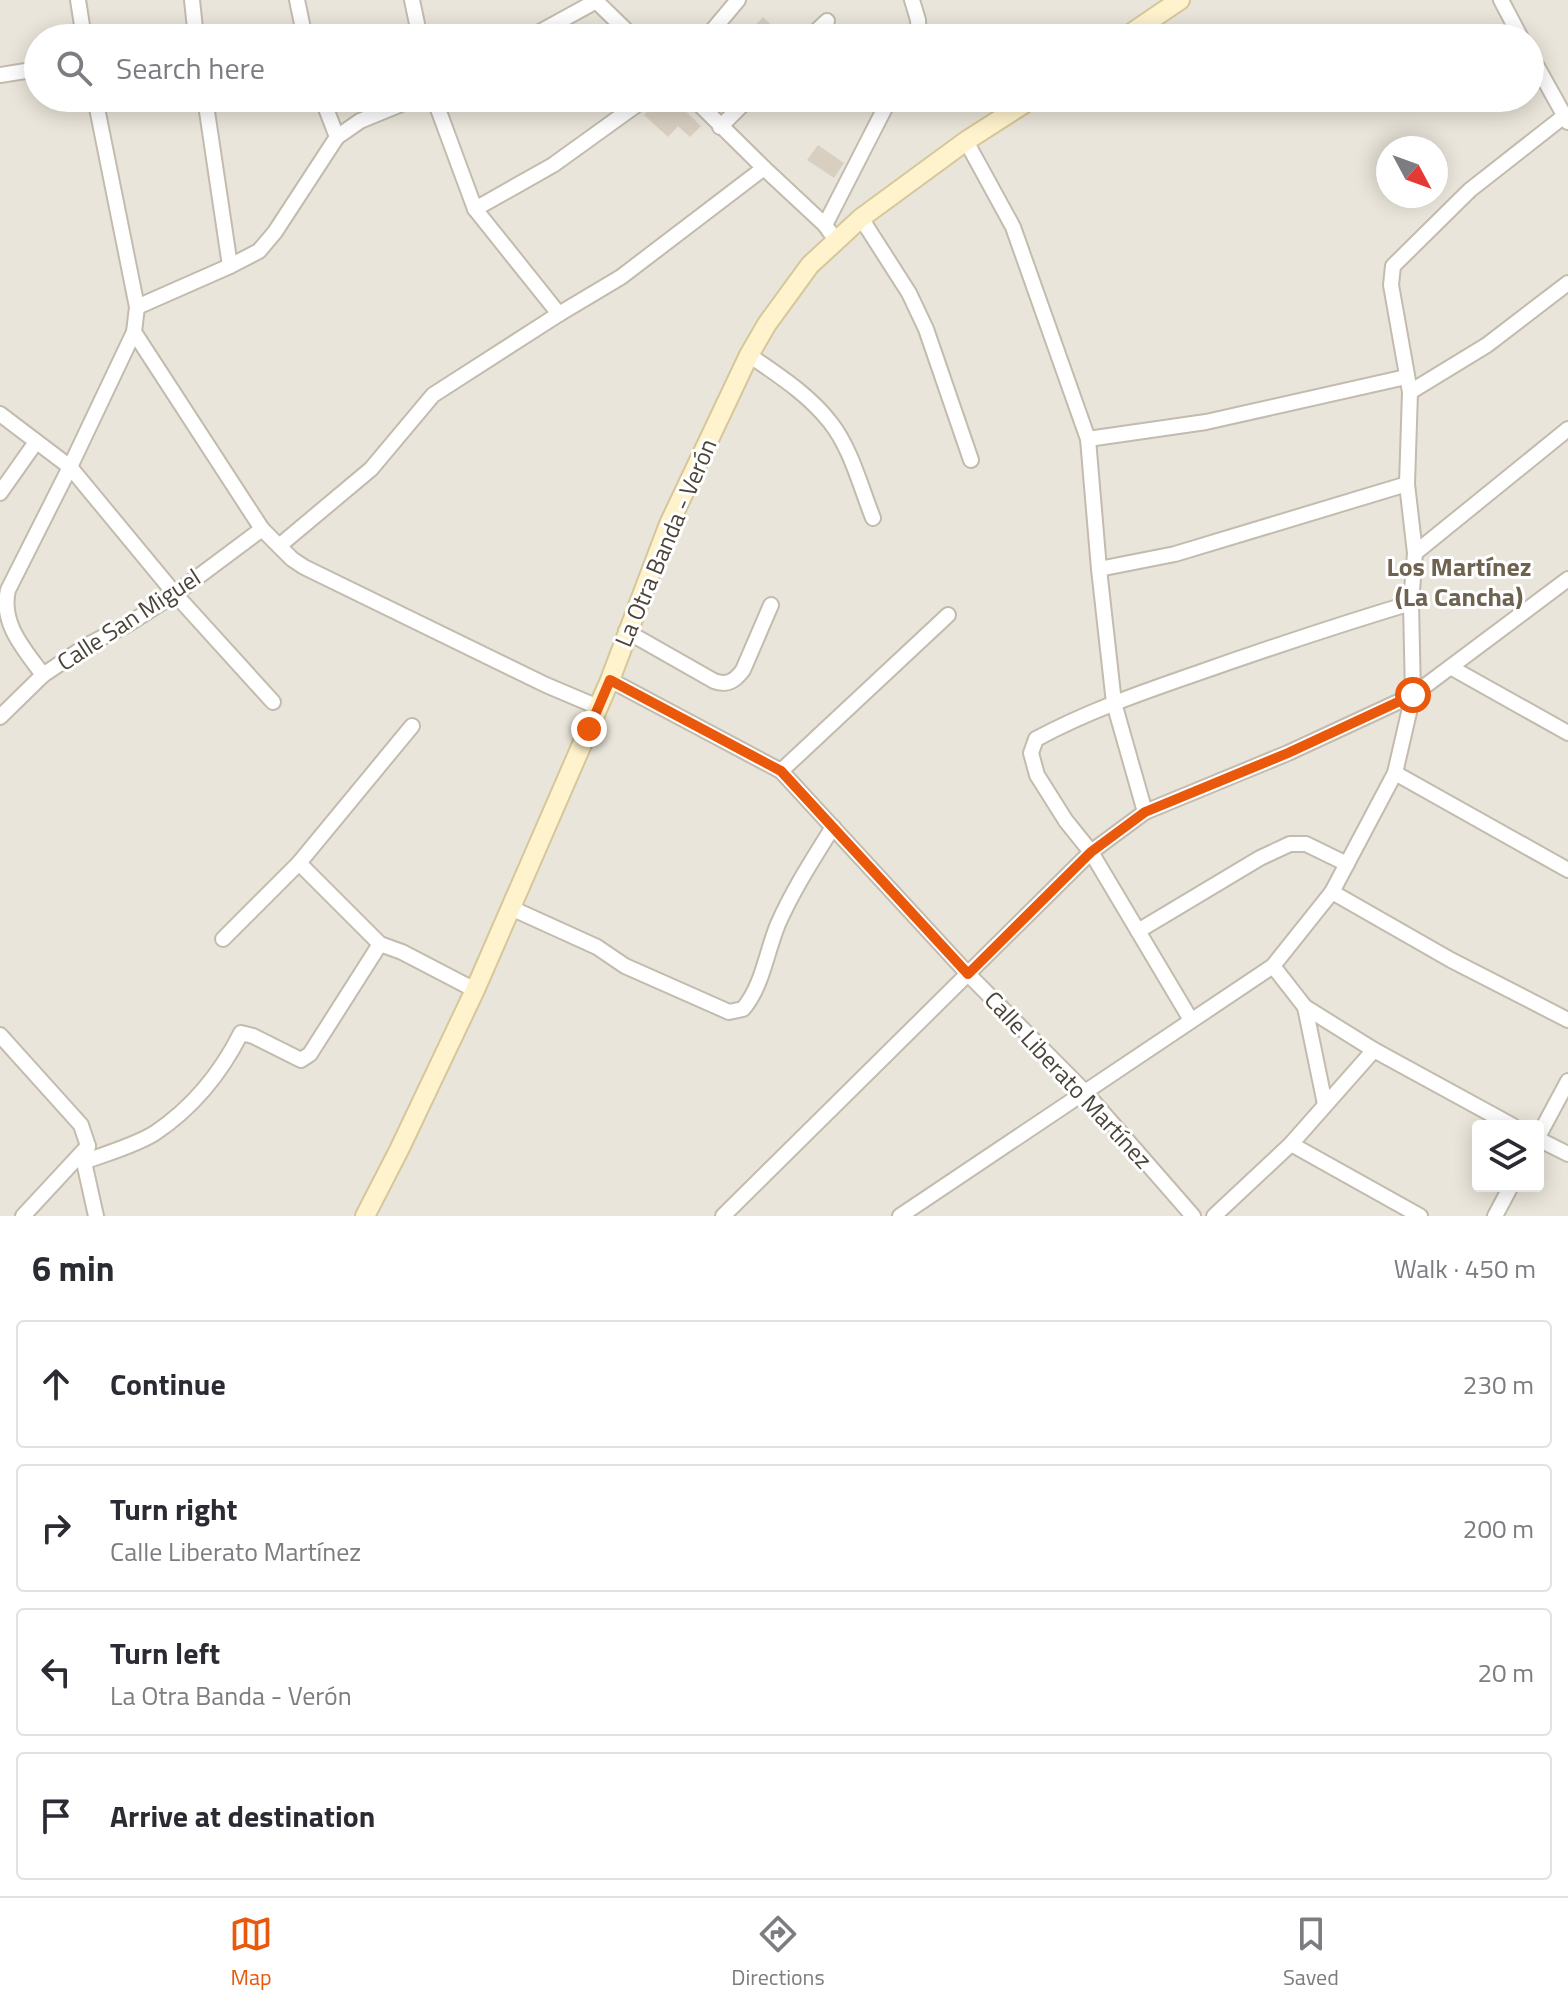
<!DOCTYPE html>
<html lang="en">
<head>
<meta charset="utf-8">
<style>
  :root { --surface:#fff; --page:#f2f2f3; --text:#2b2b33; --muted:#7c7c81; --line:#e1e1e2; --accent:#ea580c }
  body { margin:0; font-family:"Titillium Web",sans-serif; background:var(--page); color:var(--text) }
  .controls { position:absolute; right:24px; bottom:24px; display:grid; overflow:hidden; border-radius:8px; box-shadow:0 4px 20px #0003 }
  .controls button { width:72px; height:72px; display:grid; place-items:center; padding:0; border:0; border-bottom:2px solid var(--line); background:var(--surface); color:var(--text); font:40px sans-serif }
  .compass { position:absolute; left:1376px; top:136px; width:72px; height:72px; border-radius:50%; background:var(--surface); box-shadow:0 4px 20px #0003; rotate:131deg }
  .stop { position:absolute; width:24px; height:24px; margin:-18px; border:6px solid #ea580c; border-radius:50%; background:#fff }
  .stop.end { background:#ea580c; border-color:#fff; box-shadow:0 2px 8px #0008 }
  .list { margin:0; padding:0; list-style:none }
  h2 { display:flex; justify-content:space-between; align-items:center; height:104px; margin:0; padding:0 32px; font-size:34px }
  h2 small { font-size:26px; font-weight:400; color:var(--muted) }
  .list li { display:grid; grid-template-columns:52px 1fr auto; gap:24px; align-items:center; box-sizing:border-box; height:128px; margin:0 16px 16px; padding:0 16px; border:2px solid var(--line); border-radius:8px }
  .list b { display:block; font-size:30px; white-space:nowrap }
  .list p { margin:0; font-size:26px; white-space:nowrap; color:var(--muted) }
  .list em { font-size:26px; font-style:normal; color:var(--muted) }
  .icon { flex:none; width:44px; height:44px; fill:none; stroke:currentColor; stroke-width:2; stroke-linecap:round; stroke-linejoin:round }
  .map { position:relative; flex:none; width:1568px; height:1216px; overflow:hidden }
  .search { position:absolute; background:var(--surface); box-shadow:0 4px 20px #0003; left:24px; right:24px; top:24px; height:88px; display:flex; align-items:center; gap:20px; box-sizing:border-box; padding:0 28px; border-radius:44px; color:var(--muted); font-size:30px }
  .sheet { height:680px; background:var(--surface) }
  nav { display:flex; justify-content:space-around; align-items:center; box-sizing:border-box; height:112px; border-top:2px solid var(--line); background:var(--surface); font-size:22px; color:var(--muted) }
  nav a { display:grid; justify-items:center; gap:4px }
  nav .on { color:var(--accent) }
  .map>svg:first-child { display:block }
  .residential { fill:#eae5da; fill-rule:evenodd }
  .building { fill:#d8cfc1 }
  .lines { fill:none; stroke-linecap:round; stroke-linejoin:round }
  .street-casing { stroke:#c2bbae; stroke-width:18 }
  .secondary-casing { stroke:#d6c79b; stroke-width:22 }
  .street { stroke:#fff; stroke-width:14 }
  .secondary { stroke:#fff3cd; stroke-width:18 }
  .route { stroke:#ea580c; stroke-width:10 }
  .labels { text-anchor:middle; stroke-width:6; stroke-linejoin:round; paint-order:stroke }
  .street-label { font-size:24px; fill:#4b4439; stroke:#fff }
  .neighbourhood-label { font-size:26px; font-weight:bold; fill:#6e6250; stroke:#fff }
</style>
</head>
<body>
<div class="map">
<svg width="1568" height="1216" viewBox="0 0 1568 1216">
  <rect width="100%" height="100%" fill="#f6f3ec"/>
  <path class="residential" d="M0 0H1568V1216H0ZM38 38H1530V98H38ZM1388 148H1436V196H1388ZM1478 1126H1538V1186H1478Z"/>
  <g class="building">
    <polygon points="763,17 785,38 751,38 747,34"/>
    <polygon points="672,98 701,126 690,137 678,126 668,137 644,115 656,102 661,108"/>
    <polygon points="818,145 844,163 834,178 807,160"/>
  </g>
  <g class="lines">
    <g class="street-casing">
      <g id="street">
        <polyline points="78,0 84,38"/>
        <polyline points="192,0 196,38"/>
        <polyline points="297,0 305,38"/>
        <polyline points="412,0 420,38"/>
        <polyline points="912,0 918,20 919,38"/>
        <polyline points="1501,0 1521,38"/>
        <polyline points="597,2 634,38"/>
        <polyline points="529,38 598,0"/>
        <polyline points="706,38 738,0"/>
        <polyline points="809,38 827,21"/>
        <polyline points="1530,54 1568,122"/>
        <polyline points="0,75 38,69"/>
        <polyline points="95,98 137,307 134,332 262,529 292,559 304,567 546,685 598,707"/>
        <polyline points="205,98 230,266"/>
        <polyline points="322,98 337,137"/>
        <polyline points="434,98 475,209 559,314 621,277 764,168 825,225"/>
        <polyline points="693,98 764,168"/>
        <polyline points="720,127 749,98"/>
        <polyline points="475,209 553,165 646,98"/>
        <polyline points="861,218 909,293 926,329 971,460"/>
        <polyline points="830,232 825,225 890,98"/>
        <polyline points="137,307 230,266 259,251 275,232 337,137 360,121 416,98"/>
        <path d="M749 355C778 375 808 394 830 422 851 448 861 488 873 518"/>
        <polyline points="1410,392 1487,345 1568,283"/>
        <polyline points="0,414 70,467 175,594 273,702"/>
        <polyline points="1088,439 1206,422 1406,377"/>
        <polyline points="0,493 36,442"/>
        <polyline points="279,546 371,469 433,395 559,314"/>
        <polyline points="1415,553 1568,429"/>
        <polyline points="1099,569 1175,554 1407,484"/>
        <path d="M626 631 714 681C727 686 735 681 743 670L771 605"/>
        <polyline points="1452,668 1568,733"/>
        <path d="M43 675C25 650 0 624 8 590L70 467 134 332"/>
        <polyline points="610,680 781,771 968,974 1084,1091 1193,1216"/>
        <polyline points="0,717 43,675 86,646 130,623 175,594 262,529"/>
        <polyline points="781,771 948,615"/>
        <polyline points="1395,773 1568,870"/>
        <polyline points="1145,812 1288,753 1413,695 1568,579"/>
        <polyline points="299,863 380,944 402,952 475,990"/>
        <polyline points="1332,892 1451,960 1568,1020"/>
        <path d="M511 908 597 947 625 966 729 1012 743 1009C763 985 766 953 778 924 793 890 813 859 833 827"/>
        <polyline points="1138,931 1260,858 1290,844 1306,844 1347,864"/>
        <polyline points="223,939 299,863 412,726"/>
        <polyline points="1273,966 1305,1007 1374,1050 1513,1126"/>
        <polyline points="1305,1007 1325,1104"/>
        <path d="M1191 1020 1091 852 1066 821 1037 775 1031 753 1036 739C1086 712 1140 693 1195 674 1266 649 1338 625 1411 603"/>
        <polyline points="0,1035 81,1125 88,1146 84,1162 96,1216"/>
        <polyline points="1538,1137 1568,1081"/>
        <polyline points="1538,1139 1568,1154"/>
        <polyline points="1291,1144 1420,1216"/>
        <path d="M84 1162C107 1153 134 1146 155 1133 192 1108 221 1073 241 1033L253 1036 301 1060 310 1054 380 944"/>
        <polyline points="23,1216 88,1146"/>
        <polyline points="723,1216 1091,852 1145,812 1114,703 1099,569 1088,439 1013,227 966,141"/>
        <polyline points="900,1216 1273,966 1332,892 1395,773 1413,695 1411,603 1415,553 1407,484 1410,392 1391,285 1393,266 1470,190 1563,117"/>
        <polyline points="1214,1216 1291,1144 1374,1050"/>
        <polyline points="1495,1216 1511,1186"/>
      </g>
    </g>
    <g class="secondary-casing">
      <g id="secondary">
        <polyline points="1124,38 1180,0"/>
        <polyline points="365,1216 399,1150 475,990 610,680 669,524 749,355 767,324 810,265 861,218 966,141 1033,98"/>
      </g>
    </g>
    <use href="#street" class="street"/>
    <use href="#secondary" class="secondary"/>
  </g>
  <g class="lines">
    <polyline class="route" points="589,729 610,680 781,771 968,974 1091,852 1145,812 1288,753 1413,695"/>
  </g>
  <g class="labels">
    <g class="street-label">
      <text transform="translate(666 543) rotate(-67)" y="8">La Otra Banda - Verón</text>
      <text transform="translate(129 620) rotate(-33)" y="8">Calle San Miguel</text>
      <text transform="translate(1068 1080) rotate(47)" y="8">Calle Liberato Martínez</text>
    </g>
    <g class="neighbourhood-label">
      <text x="1459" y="576">Los Martínez<tspan x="1459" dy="30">(La Cancha)</tspan></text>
    </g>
  </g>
</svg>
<div class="controls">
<button><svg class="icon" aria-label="layers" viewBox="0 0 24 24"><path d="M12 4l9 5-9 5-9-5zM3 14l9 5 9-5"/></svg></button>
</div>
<svg class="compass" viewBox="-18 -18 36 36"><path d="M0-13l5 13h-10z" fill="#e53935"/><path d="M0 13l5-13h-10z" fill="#7c7c81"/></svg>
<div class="stop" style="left:1413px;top:695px"></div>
<div class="stop end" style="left:589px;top:729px"></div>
<div class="search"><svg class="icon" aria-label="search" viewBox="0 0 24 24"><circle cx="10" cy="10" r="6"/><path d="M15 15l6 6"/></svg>Search here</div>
</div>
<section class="sheet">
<h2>6 min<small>Walk · 450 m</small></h2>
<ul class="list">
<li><svg class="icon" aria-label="ahead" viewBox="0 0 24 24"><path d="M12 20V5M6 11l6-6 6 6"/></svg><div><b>Continue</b></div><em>230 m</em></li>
<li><svg class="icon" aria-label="right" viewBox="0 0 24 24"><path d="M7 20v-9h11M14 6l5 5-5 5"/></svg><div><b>Turn right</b><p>Calle Liberato Martínez</p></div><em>200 m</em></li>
<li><svg class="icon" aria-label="left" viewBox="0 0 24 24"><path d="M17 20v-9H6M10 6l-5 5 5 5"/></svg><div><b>Turn left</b><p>La Otra Banda - Verón</p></div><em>20 m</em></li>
<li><svg class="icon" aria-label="arrive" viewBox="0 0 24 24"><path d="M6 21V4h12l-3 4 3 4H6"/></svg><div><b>Arrive at destination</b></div></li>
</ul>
</section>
<nav>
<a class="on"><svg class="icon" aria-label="map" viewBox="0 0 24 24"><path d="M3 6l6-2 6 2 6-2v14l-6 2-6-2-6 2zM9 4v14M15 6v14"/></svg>Map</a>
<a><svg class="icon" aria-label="directions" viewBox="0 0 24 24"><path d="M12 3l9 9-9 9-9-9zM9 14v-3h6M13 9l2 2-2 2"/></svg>Directions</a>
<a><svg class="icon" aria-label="saved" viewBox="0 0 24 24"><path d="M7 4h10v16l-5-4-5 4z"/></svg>Saved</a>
</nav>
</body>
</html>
